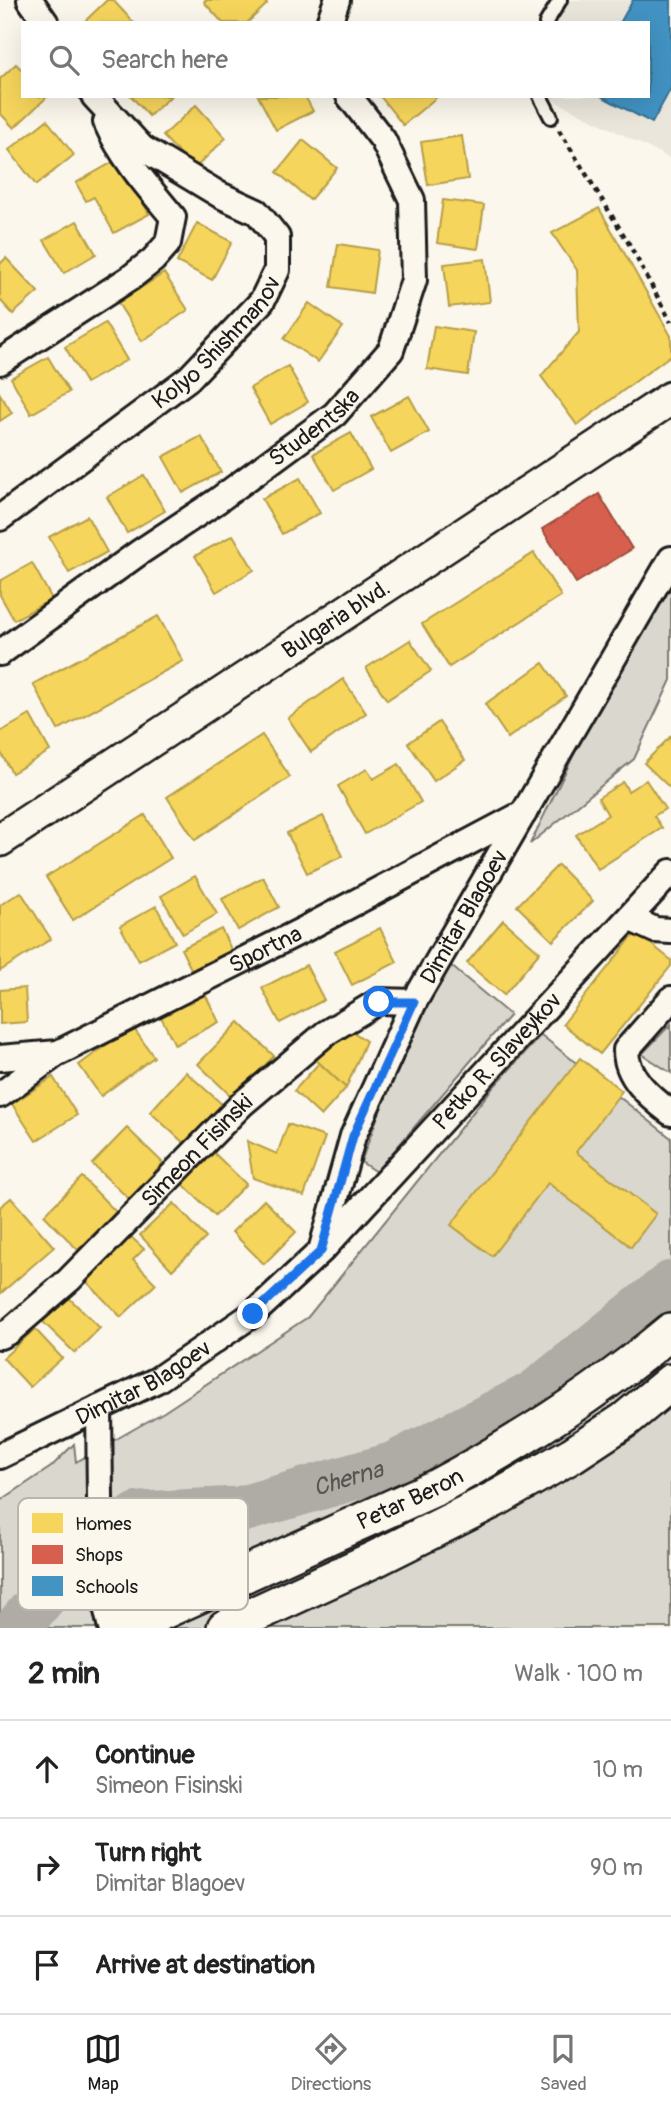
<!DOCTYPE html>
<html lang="en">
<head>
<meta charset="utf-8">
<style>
  :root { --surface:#fff; --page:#f2f2f2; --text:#222; --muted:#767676; --line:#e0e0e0; --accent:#1c1c1c }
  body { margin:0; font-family:Pangolin,sans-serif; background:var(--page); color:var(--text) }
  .stop { position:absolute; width:21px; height:21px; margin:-16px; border:5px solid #1a73e8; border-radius:50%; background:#fff }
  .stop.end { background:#1a73e8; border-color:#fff; box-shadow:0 2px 7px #0008 }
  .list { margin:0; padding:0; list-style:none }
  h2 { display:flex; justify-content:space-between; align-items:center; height:91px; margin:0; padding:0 28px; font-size:30px }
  h2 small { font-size:23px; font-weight:400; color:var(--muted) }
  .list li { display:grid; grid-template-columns:46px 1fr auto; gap:21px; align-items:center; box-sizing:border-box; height:98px; padding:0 28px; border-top:2px solid var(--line) }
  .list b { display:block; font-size:26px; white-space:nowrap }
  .list p { margin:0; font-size:23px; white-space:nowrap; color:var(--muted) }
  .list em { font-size:23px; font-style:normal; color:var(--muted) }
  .icon { flex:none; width:38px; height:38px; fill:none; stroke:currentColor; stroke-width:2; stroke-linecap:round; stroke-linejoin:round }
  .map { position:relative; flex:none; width:671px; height:1628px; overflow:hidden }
  .search { position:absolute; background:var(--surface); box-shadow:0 7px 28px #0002; left:21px; right:21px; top:21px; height:77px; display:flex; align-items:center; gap:18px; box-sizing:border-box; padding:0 24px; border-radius:0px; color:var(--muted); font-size:26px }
  .sheet { height:385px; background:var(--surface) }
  nav { display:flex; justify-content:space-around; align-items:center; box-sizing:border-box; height:98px; border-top:2px solid var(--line); background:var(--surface); font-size:19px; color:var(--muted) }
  nav a { display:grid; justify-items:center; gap:4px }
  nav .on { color:var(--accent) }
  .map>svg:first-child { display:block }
  .built { fill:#eae6dc }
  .green { fill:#dad7ce; stroke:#7b7a75; stroke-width:2 }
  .homes { fill:#f6d55c; stroke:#b59e49; stroke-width:2 }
  .shops { fill:#d6604d; stroke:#9e4c3e; stroke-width:2 }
  .schools { fill:#4393c3; stroke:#376f91; stroke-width:2 }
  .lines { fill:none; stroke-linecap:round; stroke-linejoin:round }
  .river { stroke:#afaca5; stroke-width:47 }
  .service-casing { stroke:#1c1c1c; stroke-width:18 }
  .minor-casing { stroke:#1c1c1c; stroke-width:30 }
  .tertiary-casing { stroke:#1c1c1c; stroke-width:37 }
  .secondary-casing { stroke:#1c1c1c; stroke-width:40 }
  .path { stroke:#1c1c1c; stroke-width:4.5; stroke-dasharray:5 5; stroke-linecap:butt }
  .service { stroke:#fbf7ec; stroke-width:12 }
  .minor { stroke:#fbf7ec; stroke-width:24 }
  .tertiary { stroke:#fbf7ec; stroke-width:32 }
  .secondary { stroke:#fbf7ec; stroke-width:35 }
  .route { stroke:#1a73e8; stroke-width:9 }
  .labels { text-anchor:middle; stroke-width:7; stroke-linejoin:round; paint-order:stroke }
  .street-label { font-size:23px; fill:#1c1c1c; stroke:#fbf7ec }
  .water-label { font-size:24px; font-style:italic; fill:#575653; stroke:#fbf7ec }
  .key { fill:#fbf7ec; stroke:#b8b5ae; stroke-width:2 }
  .key-label { font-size:19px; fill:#1c1c1c }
</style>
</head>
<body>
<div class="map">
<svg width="671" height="1628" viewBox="0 0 671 1628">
  <rect width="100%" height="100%" fill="#fbf7ec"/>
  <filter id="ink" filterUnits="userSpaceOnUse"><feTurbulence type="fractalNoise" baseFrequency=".0143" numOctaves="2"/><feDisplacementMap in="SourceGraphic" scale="14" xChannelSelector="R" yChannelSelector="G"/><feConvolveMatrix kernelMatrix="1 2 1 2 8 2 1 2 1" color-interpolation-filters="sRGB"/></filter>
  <g filter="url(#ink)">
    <polygon class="built" points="568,0 671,0 671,159 545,96 648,96 648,23 554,23"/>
    <g class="green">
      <polygon points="671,587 671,680 634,759 530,844 583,736"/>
      <path d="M450 965 510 1015 376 1172 361 1162C385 1094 413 1027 450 965Z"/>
      <polygon points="671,1024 671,1073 642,1054"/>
      <polygon points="541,1035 671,1138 671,1628 0,1628 0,1501 51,1467 74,1444 76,1462 164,1412 308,1317 490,1091"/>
    </g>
    <g class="homes">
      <polygon points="107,0 113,0 134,23 83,23"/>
      <polygon points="205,0 263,0 267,4 247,23 223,23 204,2"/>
      <polygon points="16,64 23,71 23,96 47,97 14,128 0,113 0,79"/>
      <polygon points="131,96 171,96 149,116"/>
      <polygon points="258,96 305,96 313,111 276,130"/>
      <polygon points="380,96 436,96 437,97 403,125"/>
      <polygon points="196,105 226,138 194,169 163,136"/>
      <polygon points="47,120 74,155 36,185 9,150"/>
      <polygon points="462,136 468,179 428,185 421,142"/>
      <polygon points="303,140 337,168 310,200 277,172"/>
      <polygon points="115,161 127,184 132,182 149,214 114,233 94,197 86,201 76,183"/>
      <polygon points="443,200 484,205 478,249 437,243"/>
      <polygon points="599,208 671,336 671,355 577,425 541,376 579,332 577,270 552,233"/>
      <polygon points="77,221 96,254 64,273 44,240"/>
      <polygon points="197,223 232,242 212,280 177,262"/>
      <polygon points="338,244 378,250 372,293 331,287"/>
      <polygon points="6,258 38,292 13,314 0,300 0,264"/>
      <polygon points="485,259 490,302 449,307 444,264"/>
      <polygon points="164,273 188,310 142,341 118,303"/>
      <polygon points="309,303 343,327 318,362 284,339"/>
      <polygon points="105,323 127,360 86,383 65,347"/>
      <polygon points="434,326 474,332 468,375 427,369"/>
      <polygon points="48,357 69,392 31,414 11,378"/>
      <polygon points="288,366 308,402 270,424 250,388"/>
      <polygon points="0,394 12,413 0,421"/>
      <polygon points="409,396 429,432 391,453 371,417"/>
      <polygon points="351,433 371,469 334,490 313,454"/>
      <polygon points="201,436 221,472 183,493 163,457"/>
      <polygon points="144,475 165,511 127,533 107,497"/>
      <polygon points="300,478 320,513 282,534 262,499"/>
      <polygon points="87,516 107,552 69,573 49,537"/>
      <polygon points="233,535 254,570 216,592 195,556"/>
      <polygon points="534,553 561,596 449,667 422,624"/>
      <polygon points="32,563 52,599 14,620 0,595 0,581"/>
      <polygon points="158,616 183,661 58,730 33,684"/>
      <polygon points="410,640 431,671 387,700 366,668"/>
      <polygon points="543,663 566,696 508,738 485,704"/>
      <polygon points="343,679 366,713 311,752 288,718"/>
      <polygon points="30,715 50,751 12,773 0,751 0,732"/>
      <polygon points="439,722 465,760 434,781 408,743"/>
      <polygon points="262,735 290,777 195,840 167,797"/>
      <polygon points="671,736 671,789 644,763"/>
      <polygon points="399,764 421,802 365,834 338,786 367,769 373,779"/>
      <polygon points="646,780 665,809 654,816 662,828 598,869 576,835 608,815 598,798 623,782 628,791"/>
      <polygon points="145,815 171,858 73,920 46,877"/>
      <polygon points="323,816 343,856 307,873 287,833"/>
      <polygon points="558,865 593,901 553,941 517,906"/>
      <polygon points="195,876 217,914 183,934 161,896"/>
      <polygon points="263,877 279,907 238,930 222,899"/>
      <polygon points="21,892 51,939 0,971 0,905"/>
      <polygon points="156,906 175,942 139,961 120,926"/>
      <polygon points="503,920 540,952 504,995 467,963"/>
      <polygon points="380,928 397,962 352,985 335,951"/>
      <polygon points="221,929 232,951 192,971 181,949"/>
      <polygon points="636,932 671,960 671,966 600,1054 563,1024"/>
      <polygon points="306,965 324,1000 280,1023 262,988"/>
      <polygon points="25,988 27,1022 0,1024 0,990"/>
      <polygon points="204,992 219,1022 175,1045 160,1015"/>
      <polygon points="239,1022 274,1056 233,1098 198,1064"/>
      <polygon points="132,1026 154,1057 101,1096 79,1065"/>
      <polygon points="348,1028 366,1041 346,1088 311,1055"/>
      <polygon points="580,1058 622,1091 576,1152 656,1214 631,1247 548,1183 492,1256 451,1225"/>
      <polygon points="319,1063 346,1088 321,1116 294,1091"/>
      <polygon points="186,1072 223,1105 186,1145 150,1112"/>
      <polygon points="53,1077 77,1115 36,1141 12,1104"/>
      <polygon points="288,1124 325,1137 304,1196 253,1178 247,1141 277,1154"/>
      <polygon points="127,1128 163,1163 129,1199 92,1164"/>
      <polygon points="211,1150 246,1184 215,1216 180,1181"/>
      <polygon points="82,1177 116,1212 78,1250 44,1215"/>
      <polygon points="11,1198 54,1247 0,1294 0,1207"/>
      <polygon points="264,1200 296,1232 264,1264 232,1232"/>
      <polygon points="174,1203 206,1238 172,1270 140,1235"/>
      <polygon points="128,1234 144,1249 133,1260 156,1284 121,1317 83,1278"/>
      <polygon points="68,1297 100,1328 75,1353 43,1322"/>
      <polygon points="35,1329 62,1358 30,1387 3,1358"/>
    </g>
    <polygon class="shops" points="599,494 632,549 576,583 542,529"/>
    <polygon class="schools" points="633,0 671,0 671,88 652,123 601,96 648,96 648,23 620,23"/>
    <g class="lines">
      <path class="river" id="s1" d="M17 1628 83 1549 139 1515 239 1510 394 1465 534 1394 671 1284"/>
      <g class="service-casing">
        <g id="service">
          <polyline points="546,23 560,0"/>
          <polyline points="540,96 551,117"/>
        </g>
      </g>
      <g class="minor-casing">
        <g id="minor">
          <polyline points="30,0 46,23"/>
          <polyline points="329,23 337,0"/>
          <path d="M0 362 130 278 153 260 168 243 173 217C148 187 122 158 106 122"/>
          <path id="s2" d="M0 518 189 378 262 301 277 270V237L257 212 220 195 142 148 94 96"/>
          <path id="s3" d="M0 653 140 552 217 501 335 414 391 350 414 280 412 200 383 140 349 96"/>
          <polyline points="629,918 655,930 671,931"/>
          <path d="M671 999 626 1050C626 1077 650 1097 671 1113"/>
          <path id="s4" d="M0 1058 58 1053 305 929 524 813"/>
          <polyline points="0,1095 56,1054"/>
          <path id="s5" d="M323 1249 671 872"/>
          <path id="s6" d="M0 1336 10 1331 69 1280 242 1104 326 1033 379 1001 414 1002"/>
          <polyline points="99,1408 101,1585 111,1628"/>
          <path id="s7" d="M0 1456 157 1380 253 1314 321 1251 353 1136 414 1002 671 559"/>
        </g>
      </g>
      <g class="tertiary-casing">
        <g id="tertiary">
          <path id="s8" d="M0 840 671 398"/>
        </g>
      </g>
      <g class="secondary-casing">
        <g id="secondary">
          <path id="s9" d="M126 1628 435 1488C519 1443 598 1392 671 1331"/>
          <polyline points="225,1628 375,1559 499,1497 572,1455 625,1420 671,1382"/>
        </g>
      </g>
      <polyline class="path" points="559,130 628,242 671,322"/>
      <use href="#service" class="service"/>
      <use href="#minor" class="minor"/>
      <use href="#tertiary" class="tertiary"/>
      <use href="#secondary" class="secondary"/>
    </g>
  </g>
  <g class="lines" filter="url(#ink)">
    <polyline class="route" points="253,1314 321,1251 353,1136 414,1002 379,1002"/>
  </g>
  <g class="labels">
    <g class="street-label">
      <text dy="8" stroke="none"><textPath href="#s2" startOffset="280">Kolyo Shishmanov</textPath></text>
      <text dy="8" stroke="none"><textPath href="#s3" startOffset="387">Studentska</textPath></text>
      <text dy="8" stroke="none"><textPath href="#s8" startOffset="402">Bulgaria blvd.</textPath></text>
      <text dy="8" stroke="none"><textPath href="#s7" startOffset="749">Dimitar Blagoev</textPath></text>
      <text dy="8" stroke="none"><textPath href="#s4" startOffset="290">Sportna</textPath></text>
      <text dy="8" stroke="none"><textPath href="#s5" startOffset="256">Petko R. Slaveykov</textPath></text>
      <text dy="8" stroke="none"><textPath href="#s6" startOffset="271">Simeon Fisinski</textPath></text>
      <text dy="8" stroke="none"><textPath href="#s7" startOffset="161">Dimitar Blagoev</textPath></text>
      <text dy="8" stroke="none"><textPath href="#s9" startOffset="312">Petar Beron</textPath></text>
    </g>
    <g class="water-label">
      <text dy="8" stroke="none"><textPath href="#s1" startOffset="382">Cherna</textPath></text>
    </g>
  </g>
  <rect x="18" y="1498" width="230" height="112" rx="10" class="key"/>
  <rect x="32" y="1513" width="31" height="20" fill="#f6d55c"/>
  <rect x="32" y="1545" width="31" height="19" fill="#d6604d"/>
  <rect x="32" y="1576" width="31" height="20" fill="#4393c3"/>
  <g class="key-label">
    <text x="75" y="1530">Homes</text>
    <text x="75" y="1561">Shops</text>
    <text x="75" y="1593">Schools</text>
  </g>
</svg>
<div class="stop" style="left:379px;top:1002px"></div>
<div class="stop end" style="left:253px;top:1314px"></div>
<div class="search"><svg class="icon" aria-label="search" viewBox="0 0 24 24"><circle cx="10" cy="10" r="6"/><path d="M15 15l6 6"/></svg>Search here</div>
</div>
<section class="sheet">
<h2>2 min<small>Walk · 100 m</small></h2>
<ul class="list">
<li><svg class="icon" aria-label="ahead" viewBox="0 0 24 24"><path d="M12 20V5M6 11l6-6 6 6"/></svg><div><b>Continue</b><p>Simeon Fisinski</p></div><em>10 m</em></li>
<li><svg class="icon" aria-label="right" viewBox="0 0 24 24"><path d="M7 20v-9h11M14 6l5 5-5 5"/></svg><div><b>Turn right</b><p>Dimitar Blagoev</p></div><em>90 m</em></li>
<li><svg class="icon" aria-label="arrive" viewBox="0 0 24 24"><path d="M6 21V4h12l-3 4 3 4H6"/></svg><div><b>Arrive at destination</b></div></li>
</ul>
</section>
<nav>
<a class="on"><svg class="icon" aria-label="map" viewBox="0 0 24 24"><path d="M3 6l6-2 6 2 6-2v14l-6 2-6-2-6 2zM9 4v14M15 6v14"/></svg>Map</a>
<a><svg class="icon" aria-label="directions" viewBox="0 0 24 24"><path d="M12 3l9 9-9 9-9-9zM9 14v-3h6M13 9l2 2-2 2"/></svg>Directions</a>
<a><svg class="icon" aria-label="saved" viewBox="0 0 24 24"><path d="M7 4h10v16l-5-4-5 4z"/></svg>Saved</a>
</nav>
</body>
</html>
